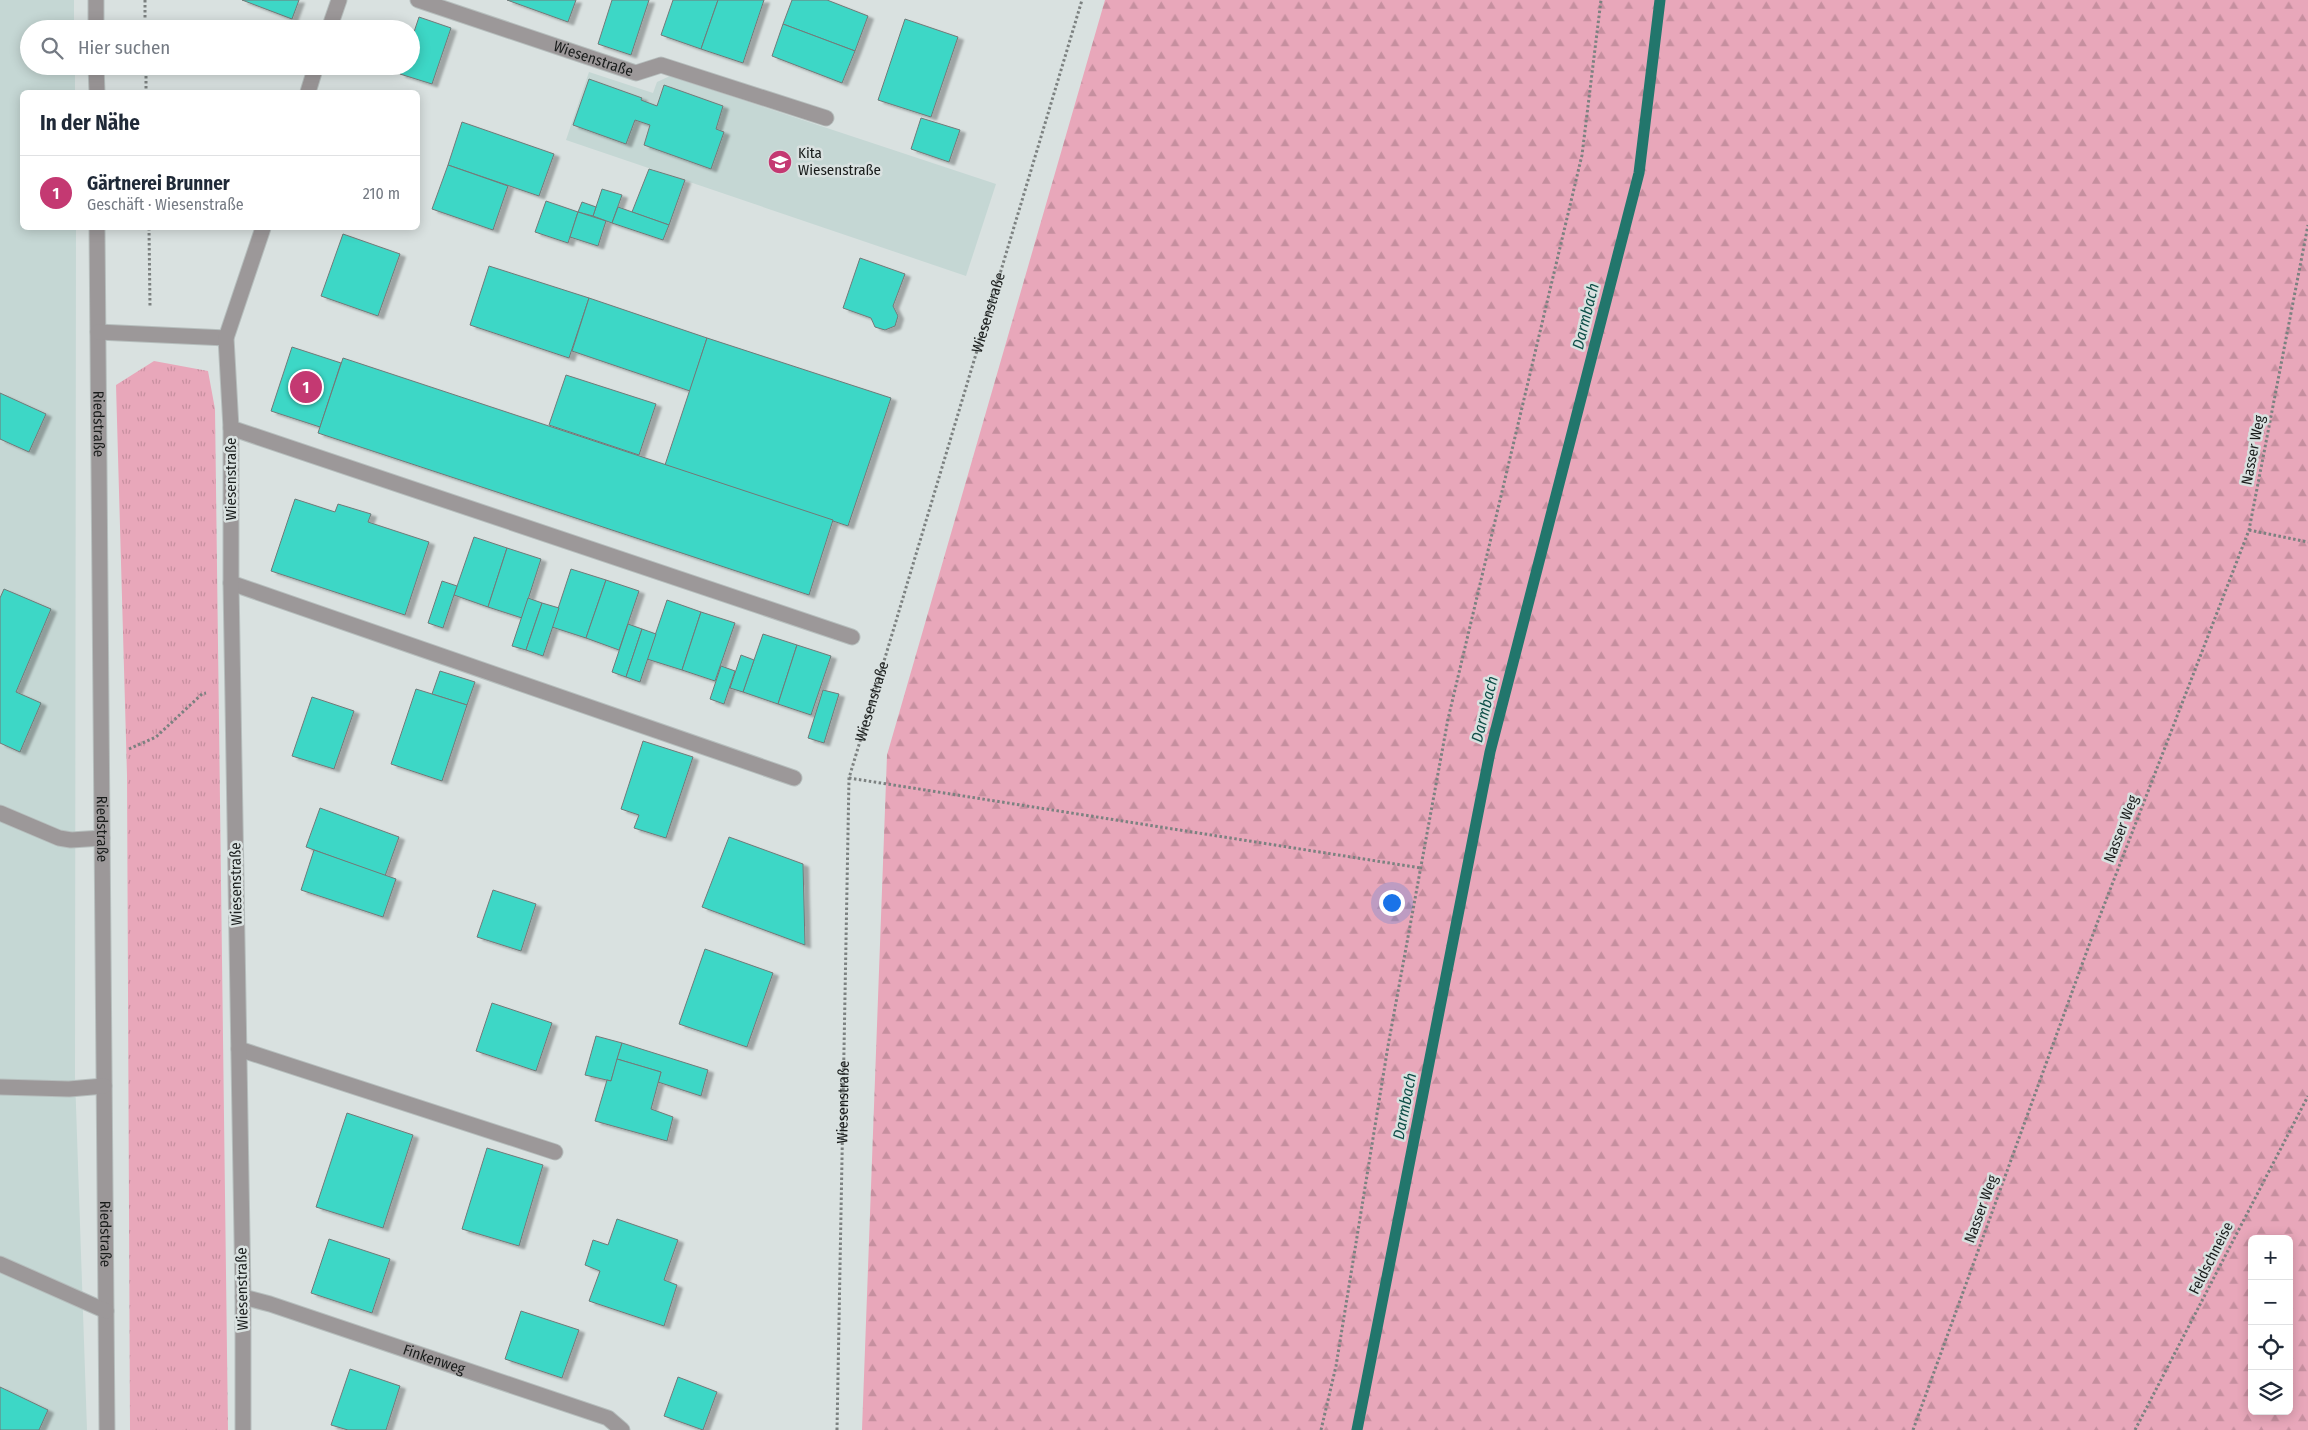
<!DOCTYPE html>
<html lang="de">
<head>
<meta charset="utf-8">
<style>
  :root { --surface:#fff; --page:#f6f6f7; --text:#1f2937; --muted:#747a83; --line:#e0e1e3; --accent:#c43972 }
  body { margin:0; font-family:"Fira Sans Condensed",sans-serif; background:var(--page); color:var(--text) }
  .controls { position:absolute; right:15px; bottom:15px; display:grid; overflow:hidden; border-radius:8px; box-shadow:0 2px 12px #0003 }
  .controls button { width:45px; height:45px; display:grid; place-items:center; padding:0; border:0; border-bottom:1px solid var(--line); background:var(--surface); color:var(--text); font:25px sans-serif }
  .you { position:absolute; left:1391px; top:902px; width:18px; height:18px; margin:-12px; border:4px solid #fff; border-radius:50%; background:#1a73e8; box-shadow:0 0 0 8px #1a73e833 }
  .badge { display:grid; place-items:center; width:32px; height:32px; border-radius:50%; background:var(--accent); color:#fff; font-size:16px; font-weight:700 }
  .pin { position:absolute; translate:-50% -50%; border:2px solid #fff; box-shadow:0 1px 5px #0006 }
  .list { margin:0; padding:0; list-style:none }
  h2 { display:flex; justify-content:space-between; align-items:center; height:65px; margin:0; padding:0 20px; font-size:21px }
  h2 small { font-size:16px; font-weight:400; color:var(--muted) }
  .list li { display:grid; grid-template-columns:32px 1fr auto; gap:15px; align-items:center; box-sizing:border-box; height:75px; padding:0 20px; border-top:1px solid var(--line) }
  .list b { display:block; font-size:19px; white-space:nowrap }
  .list p { margin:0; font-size:16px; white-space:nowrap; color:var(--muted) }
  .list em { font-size:16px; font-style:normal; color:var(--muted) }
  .icon { flex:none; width:28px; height:28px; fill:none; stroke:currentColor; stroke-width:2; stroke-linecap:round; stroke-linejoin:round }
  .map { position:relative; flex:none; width:2308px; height:1430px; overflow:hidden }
  .search { position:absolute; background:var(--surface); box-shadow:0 2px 12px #0003; left:20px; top:20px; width:400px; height:55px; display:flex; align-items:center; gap:12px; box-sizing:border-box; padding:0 18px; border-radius:28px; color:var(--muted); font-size:19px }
  .panel { position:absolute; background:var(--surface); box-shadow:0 2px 12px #0003; left:20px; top:90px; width:400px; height:140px; border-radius:8px }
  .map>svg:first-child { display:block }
  .built { fill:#c5d7d4 }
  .grass { fill:url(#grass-tufts) }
  .forest { fill:url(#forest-firs); fill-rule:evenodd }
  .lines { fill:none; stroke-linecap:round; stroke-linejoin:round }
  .stream { stroke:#22766c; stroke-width:11 }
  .building { fill:#3ed7c6; stroke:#727978; filter:url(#shadow) }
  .minor-casing { stroke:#b6bebd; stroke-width:17 }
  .path { stroke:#7c8180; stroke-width:3; stroke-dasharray:2.5 2.5; stroke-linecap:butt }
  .minor { stroke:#9c9899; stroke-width:15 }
  .labels { text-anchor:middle; stroke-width:5; stroke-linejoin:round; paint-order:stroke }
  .street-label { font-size:15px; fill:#191c1b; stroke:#d9e1e0 }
  .poi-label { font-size:15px; fill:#191c1b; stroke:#d9e1e0; text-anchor:start }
  .water-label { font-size:16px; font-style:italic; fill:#0d4e47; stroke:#d9e1e0 }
</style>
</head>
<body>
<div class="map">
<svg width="2308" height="1430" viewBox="0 0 2308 1430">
  <defs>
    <pattern id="grass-tufts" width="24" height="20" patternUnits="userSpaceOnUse" patternTransform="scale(1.25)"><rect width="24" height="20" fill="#e8a7ba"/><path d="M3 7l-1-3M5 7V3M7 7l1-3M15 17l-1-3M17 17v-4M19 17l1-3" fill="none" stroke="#c68f9f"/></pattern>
    <pattern id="forest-firs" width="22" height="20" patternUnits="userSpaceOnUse" patternTransform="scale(1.25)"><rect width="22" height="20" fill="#e8a7ba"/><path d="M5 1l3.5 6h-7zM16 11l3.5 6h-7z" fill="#c68f9f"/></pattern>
    <filter id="shadow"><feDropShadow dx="5.5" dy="3" stdDeviation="1" flood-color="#0004"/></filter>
  </defs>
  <rect width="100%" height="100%" fill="#d9e1e0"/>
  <g class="built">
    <polygon points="0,0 74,0 74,29 29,29 29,66 75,66 75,92 22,92 22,228 76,228 75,1077 87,1430 0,1430"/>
    <polygon points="589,72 653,93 657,82 670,76 996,184 966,276 566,140"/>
  </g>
  <polygon class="grass" points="154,361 208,371 215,409 228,1430 130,1430 127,775 116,385"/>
  <path class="forest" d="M1105 0H2308V1430H862L887 755ZM2252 1239H2289V1411H2252Z"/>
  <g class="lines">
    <polyline class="stream" points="1357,1430 1490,752 1639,173 1660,0"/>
  </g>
  <g class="building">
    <polygon points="242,0 299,0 292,19"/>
    <polygon points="507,0 576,0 568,22"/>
    <polygon points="612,0 649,0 631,55 598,44"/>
    <polygon points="673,0 718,0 701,49 661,35"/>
    <polygon points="718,0 764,0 743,63 701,49"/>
    <polygon points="792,0 827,0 868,16 855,51 783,24"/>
    <polygon points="419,17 451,28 432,84 400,74 403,66 411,66 411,41"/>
    <polygon points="905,19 958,37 931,117 878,100"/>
    <polygon points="783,24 855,51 842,83 772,56"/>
    <polygon points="589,79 642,98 641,100 657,106 664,85 723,106 716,129 724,132 711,169 644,145 650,125 635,120 626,144 573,125"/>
    <polygon points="921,118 960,130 949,162 911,149"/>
    <polygon points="462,122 554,154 539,196 448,165"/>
    <polygon points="448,165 508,186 493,230 432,209"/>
    <polygon points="649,169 685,180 669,225 632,212"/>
    <polygon points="602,189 622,195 612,223 593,216"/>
    <polygon points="546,201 578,212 568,243 535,232"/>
    <polygon points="582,202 596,207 593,216 578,212"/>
    <polygon points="618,207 669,225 663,240 612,223"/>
    <polygon points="578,212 606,221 598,246 570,237"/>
    <polygon points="343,234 400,254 378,316 321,296"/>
    <polygon points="860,258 905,274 893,306 898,316 895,326 885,330 875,327 871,318 843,308"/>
    <polygon points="489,266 589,298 569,358 470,325"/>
    <polygon points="589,298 707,338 690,391 572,351"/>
    <polygon points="707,338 891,398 848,526 665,465"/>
    <polygon points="292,347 341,363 320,427 271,411"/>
    <polygon points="343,358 833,520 809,595 318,433"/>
    <polygon points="566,375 656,404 639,455 549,425"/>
    <polygon points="0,393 46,414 29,452 0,439"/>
    <polygon points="295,499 335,512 338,504 371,514 368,522 429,542 405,615 271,571"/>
    <polygon points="474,537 507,548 488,607 454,595"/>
    <polygon points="507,548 541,559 522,618 488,607"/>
    <polygon points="571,569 606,580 586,638 552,627"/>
    <polygon points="606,580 639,591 619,650 586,638"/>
    <polygon points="442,581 457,586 443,628 428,623"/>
    <polygon points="4,589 51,609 16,692 41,703 20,752 0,743 0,598"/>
    <polygon points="528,598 542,603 526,650 512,646"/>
    <polygon points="667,600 701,612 682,670 647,659"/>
    <polygon points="542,603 559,608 543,656 526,650"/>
    <polygon points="701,612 735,623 715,681 682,670"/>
    <polygon points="628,624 642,629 626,677 612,672"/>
    <polygon points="642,629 656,634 640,682 626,677"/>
    <polygon points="763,634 797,645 778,704 743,692"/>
    <polygon points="797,645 831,656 811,715 778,704"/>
    <polygon points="741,655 754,660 743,692 730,688"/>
    <polygon points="721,666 735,671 724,704 710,699"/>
    <polygon points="440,671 475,682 467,705 432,694"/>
    <polygon points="416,689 467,705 442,781 391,764"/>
    <polygon points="823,690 839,694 824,743 808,738"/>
    <polygon points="312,697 354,711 334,769 292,756"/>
    <polygon points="643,741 693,757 666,838 634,828 639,815 621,809"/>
    <polygon points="320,808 399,837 385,876 306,847"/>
    <polygon points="729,837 803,864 805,945 702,907"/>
    <polygon points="314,850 396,879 383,917 301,890"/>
    <polygon points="493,890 536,904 521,951 477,937"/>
    <polygon points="705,949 773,973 747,1047 679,1024"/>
    <polygon points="492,1003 552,1023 536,1071 476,1051"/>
    <polygon points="596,1036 622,1043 611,1081 585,1075"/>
    <polygon points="622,1043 708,1070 701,1096 658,1082 661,1072 617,1059"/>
    <polygon points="617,1059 661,1072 651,1109 673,1117 667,1141 595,1121 607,1080 611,1081"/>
    <polygon points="347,1113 413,1135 383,1228 316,1207"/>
    <polygon points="487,1148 543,1165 519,1246 462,1229"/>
    <polygon points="617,1219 678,1240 664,1280 677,1285 664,1326 589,1301 600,1271 585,1265 593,1240 608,1245"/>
    <polygon points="329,1239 390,1259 372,1313 311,1293"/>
    <polygon points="521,1311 579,1330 562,1378 505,1359"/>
    <polygon points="350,1369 400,1386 386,1430 348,1430 331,1425"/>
    <polygon points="678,1377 717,1392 703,1430 664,1416"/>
    <polygon points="0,1387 48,1410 39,1430 0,1430"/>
  </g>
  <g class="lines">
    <g class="minor-casing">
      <g id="minor">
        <polyline points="96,0 96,29"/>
        <path id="s2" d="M418 0 636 73 661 65 826 118"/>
        <polyline points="329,29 339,0"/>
        <polyline points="96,66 97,92"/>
        <polyline points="308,92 316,66"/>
        <path id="s3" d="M97 228 107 1430"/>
        <polyline points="98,332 226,338"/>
        <polyline points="231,428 852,637"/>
        <polyline points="231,583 794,778"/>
        <polyline points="0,813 59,838 71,840 102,838"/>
        <polyline points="239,1049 555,1152"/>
        <polyline points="0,1087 69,1089 104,1086"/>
        <polyline points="0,1264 106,1311"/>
        <path id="s4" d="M243 1297 270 1304 608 1418 622 1430"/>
        <polyline points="243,1430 243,1297 231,583 231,428 226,338 263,228"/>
      </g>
    </g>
    <g class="path">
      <polyline points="145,0 145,29"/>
      <polyline points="146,66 146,92"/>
      <polyline points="149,228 150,307"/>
      <polyline points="2249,530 2308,542"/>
      <polyline points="129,749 156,737 202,694 206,693"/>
      <polyline points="849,778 1421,868"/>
      <path id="s1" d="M837 1430 849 778 1082 0"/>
      <polyline points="1321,1430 1336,1366 1388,1046 1448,719 1582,155 1601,0"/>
      <polyline points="1913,1430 2096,926 2249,530 2308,225"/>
      <polyline points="2135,1430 2308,1096"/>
    </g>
    <use href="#minor" class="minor"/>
  </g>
  <defs>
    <g id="school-disc" transform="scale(1.25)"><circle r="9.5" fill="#c43972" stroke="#d9e1e0"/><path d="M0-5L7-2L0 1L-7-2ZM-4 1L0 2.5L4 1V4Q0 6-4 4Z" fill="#fff"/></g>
  </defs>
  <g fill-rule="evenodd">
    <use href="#school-disc" x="780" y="162"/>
  </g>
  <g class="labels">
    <g class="street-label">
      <text dy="5" stroke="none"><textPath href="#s2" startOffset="185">Wiesenstraße</textPath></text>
      <text dy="5" stroke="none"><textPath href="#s1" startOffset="1138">Wiesenstraße</textPath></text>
      <text dy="5" stroke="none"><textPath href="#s3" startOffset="196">Riedstraße</textPath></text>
      <text transform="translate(2253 450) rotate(-79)" y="5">Nasser Weg</text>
      <text transform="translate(231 479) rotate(-90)" y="5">Wiesenstraße</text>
      <text dy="5" stroke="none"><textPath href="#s1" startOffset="732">Wiesenstraße</textPath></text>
      <text dy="5" stroke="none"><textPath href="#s3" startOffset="601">Riedstraße</textPath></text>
      <text transform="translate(2121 829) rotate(-69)" y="5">Nasser Weg</text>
      <text transform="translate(236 884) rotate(-91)" y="5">Wiesenstraße</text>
      <text dy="5" stroke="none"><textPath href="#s1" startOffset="328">Wiesenstraße</textPath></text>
      <text transform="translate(1981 1209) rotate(-70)" y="5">Nasser Weg</text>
      <text dy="5" stroke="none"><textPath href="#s3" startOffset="1006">Riedstraße</textPath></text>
      <text transform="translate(2211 1258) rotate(-63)" y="5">Feldschneise</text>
      <text transform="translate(242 1289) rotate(-91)" y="5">Wiesenstraße</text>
      <text dy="5" stroke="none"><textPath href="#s4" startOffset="201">Finkenweg</textPath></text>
    </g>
    <g class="poi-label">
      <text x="798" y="158">Kita<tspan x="798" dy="17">Wiesenstraße</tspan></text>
    </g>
    <g class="water-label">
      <text transform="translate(1585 316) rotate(-76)" y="6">Darmbach</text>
      <text transform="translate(1484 709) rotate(-76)" y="6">Darmbach</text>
      <text transform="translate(1404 1106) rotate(-79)" y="6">Darmbach</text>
    </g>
  </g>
</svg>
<div class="controls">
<button>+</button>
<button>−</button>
<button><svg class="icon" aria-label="locate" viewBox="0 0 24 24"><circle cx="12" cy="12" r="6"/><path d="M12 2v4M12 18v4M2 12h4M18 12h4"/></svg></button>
<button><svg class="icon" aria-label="layers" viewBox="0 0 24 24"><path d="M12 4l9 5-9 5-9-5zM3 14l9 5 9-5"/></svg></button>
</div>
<div class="you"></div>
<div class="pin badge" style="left:306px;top:387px">1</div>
<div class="search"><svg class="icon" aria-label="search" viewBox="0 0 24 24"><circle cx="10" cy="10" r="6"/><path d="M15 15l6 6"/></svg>Hier suchen</div>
<section class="panel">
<h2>In der Nähe<small></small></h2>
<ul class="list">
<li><span class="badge">1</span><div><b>Gärtnerei Brunner</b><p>Geschäft · Wiesenstraße</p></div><em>210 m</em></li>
</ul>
</section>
</div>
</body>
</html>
